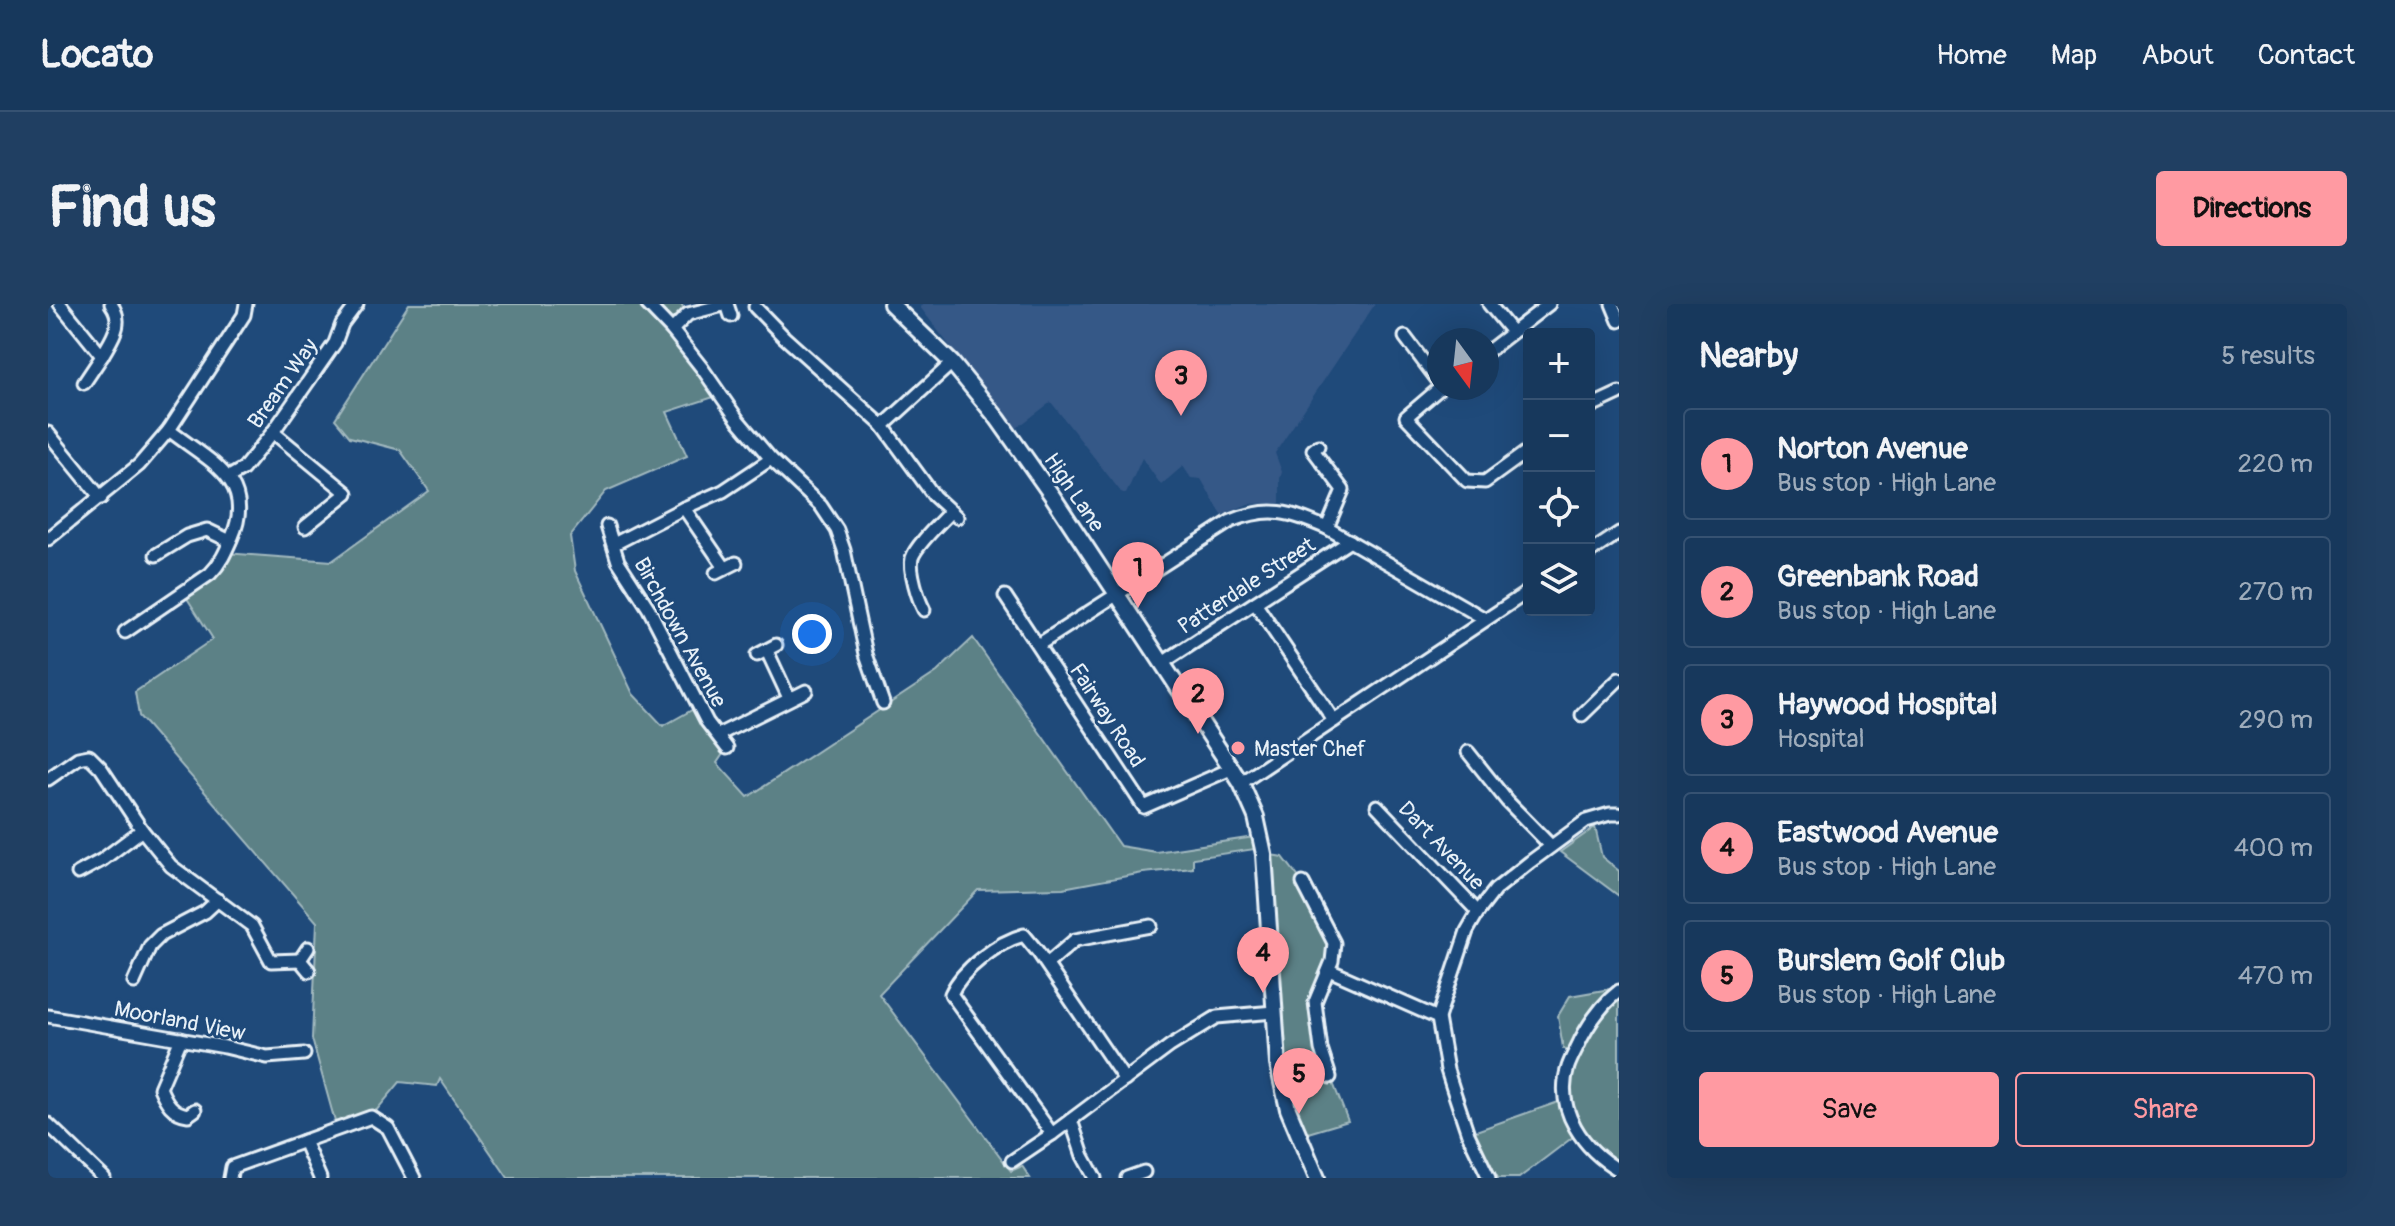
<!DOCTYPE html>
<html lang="en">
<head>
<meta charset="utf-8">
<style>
  :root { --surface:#17385c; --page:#203f62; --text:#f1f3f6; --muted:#9eacbb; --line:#365272; --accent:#ff9aa2 }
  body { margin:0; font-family:Pangolin,sans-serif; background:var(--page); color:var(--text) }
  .controls { position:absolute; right:24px; top:24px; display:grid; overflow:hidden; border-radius:8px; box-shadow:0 8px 32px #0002 }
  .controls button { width:72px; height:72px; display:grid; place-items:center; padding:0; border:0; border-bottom:2px solid var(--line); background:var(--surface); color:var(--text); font:40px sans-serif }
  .compass { position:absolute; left:1379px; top:24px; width:72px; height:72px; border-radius:50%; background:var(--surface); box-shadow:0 8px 32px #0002; rotate:165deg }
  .you { position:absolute; left:764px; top:330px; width:28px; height:28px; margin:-20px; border:6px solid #fff; border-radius:50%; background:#1a73e8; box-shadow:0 0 0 12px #1a73e833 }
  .badge { display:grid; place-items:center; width:52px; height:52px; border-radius:50%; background:var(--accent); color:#111; font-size:26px; font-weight:700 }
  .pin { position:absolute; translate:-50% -66px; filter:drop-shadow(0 2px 4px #0008) }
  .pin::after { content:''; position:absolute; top:42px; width:28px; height:24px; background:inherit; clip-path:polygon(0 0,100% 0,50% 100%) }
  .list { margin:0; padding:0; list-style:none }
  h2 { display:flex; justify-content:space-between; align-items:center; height:104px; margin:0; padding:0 32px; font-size:34px }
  h2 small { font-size:26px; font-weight:400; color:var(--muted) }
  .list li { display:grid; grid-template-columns:52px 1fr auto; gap:24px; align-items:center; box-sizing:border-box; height:112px; margin:0 16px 16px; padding:0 16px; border:2px solid var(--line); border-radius:8px }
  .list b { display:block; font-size:30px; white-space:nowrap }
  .list p { margin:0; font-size:26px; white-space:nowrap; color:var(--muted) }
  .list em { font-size:26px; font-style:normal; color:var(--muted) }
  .actions { display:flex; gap:16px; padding:24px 32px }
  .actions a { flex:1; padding:18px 0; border:2px solid var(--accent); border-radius:8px; text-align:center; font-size:28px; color:var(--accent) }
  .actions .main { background:var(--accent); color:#111 }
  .icon { flex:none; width:44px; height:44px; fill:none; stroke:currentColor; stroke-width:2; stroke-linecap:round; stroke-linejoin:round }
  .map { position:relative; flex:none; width:1571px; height:874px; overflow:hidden; border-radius:8px }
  header { display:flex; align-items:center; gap:48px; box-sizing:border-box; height:112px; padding:0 40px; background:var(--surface); border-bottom:2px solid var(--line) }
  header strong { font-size:38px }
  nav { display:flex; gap:44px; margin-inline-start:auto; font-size:28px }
  .intro { display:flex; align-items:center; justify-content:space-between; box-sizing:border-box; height:192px; padding:0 48px }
  h1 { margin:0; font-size:56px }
  .button { padding:20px 36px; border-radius:8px; background:var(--accent); color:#111; font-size:28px; font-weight:700 }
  main { display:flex; gap:48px; padding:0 48px }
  aside { flex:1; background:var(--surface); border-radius:8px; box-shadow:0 8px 32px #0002 }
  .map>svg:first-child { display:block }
  .built { fill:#365887 }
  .green { fill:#5c8186; stroke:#a2b9bf; stroke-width:2 }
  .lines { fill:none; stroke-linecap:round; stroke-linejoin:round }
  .minor-casing { stroke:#e8f1f8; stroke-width:17 }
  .major-casing { stroke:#e8f1f8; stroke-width:20 }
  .minor { stroke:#1f4a7a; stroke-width:11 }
  .major { stroke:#1f4a7a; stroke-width:14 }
  .poi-dot { fill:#ff9aa2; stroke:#1f4a7a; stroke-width:3 }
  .labels { text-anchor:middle; stroke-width:6; stroke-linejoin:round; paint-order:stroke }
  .street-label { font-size:22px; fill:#e8f1f8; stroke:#1f4a7a }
  .poi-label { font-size:22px; fill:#e8f1f8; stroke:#1f4a7a; text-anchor:start }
</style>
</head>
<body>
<header>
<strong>Locato</strong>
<nav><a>Home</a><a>Map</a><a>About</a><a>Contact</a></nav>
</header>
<div class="intro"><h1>Find us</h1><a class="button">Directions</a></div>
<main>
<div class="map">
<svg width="1571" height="874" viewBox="0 0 1571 874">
  <rect width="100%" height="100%" fill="#1f4a7a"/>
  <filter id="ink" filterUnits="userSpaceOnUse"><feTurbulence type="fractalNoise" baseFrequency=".0125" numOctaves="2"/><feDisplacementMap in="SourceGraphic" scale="16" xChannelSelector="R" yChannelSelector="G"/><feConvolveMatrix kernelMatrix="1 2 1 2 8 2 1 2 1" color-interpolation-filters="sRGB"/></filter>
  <g filter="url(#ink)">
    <polygon class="built" points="874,0 1327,0 1227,149 1234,168 1232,174 1232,199 1200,200 1174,211 1153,175 1143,174 1135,162 1113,181 1094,154 1078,190 1073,188 1003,98 966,126 872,3"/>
    <g class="green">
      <polygon points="361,0 634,0 635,5 624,26 672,91 619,108 639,152 558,187 522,232 527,267 585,390 615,422 651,402 679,444 669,459 700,493 889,368 925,334 1072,542 1108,548 1213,532 1214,544 1145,554 1145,564 1095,569 1015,584 930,586 831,690 963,867 974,862 982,874 460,874 392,775 389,782 352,778 323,813 289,825 264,735 269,618 91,412 87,388 165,335 135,288 177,249 284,257 381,187 352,146 302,133 287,115"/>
      <polygon points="1547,523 1554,553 1571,567 1571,592 1512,548"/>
      <polygon points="1216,550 1235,553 1255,579 1286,639 1267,698 1278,761 1300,817 1250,832 1240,805"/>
      <polygon points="1562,685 1537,714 1520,748 1515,744 1510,712 1522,692"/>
      <polygon points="1571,687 1571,866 1543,846 1518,795 1527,747"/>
      <polygon points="1513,797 1518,819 1525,833 1471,874 1450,874 1425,828"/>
    </g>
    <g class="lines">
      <g class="minor-casing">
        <g id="minor">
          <path d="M12 0 54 52C64 34 77 19 63 0"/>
          <polyline points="599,0 624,26 654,64 690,116 723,155 773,202 789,226 796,246 818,350 835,399"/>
          <polyline points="679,0 683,12"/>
          <polyline points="1441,0 1464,28"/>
          <polyline points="1564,0 1571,17"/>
          <polyline points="707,3 736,33 835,122"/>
          <polyline points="624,26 640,10 679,0"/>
          <polyline points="1357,33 1391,78"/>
          <polyline points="1439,48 1501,0"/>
          <polyline points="904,59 835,122 886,192 909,213"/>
          <polyline points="36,79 54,52"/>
          <polyline points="1392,84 1358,113 1419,177 1437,178 1481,146"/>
          <polyline points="1541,103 1571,89"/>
          <polyline points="225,128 299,189 257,223"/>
          <polyline points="0,129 53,194"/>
          <polyline points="1270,142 1265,146 1295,186 1279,224"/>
          <polyline points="181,173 195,165 225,128 287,39 294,20 309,0"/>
          <polyline points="636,204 677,264"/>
          <polyline points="559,222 570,257 601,305 659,418 679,444"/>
          <polyline points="0,235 91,161 121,126 196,11 198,0"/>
          <polyline points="566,240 636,204 675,187 723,155"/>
          <polyline points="1541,249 1571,229"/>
          <polyline points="108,251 139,232 159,226 182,237"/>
          <polyline points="668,269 688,259"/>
          <polyline points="957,292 1096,503 1185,464"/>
          <polyline points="1207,299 1286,417"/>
          <path d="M876 306C870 295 861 266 864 254 868 241 892 219 902 208"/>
          <path d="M77 328 162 270C173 259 178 247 184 233 209 176 159 156 121 126"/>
          <path d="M990 341 1183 217C1223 201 1241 208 1279 224L1437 315"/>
          <polyline points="719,347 741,394"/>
          <polyline points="709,351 728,341"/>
          <polyline points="1116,358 1302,237"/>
          <polyline points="1534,411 1571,375"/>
          <polyline points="670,431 758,387"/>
          <polyline points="1420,448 1459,497 1503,542"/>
          <polyline points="0,475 30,454 41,452 53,464 94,526 123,562 204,622 223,657 252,656"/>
          <polyline points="1193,479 1481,287"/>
          <polyline points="1329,502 1430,608"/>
          <polyline points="30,569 54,556 94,526"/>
          <polyline points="1255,579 1286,639 1284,657 1267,698 1273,745 1282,773"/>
          <polyline points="252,656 261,667"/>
          <polyline points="252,656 260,644"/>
          <polyline points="999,660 1027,636 1103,622"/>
          <polyline points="1281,666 1390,714"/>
          <polyline points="86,678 102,642 113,631 157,608 170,596"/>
          <path d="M1571 687C1554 700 1543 716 1533 735 1529 744 1523 754 1520 763 1506 806 1536 846 1571 866"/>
          <polyline points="0,712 177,743 219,753 256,750"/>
          <path d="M133 735 112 784C118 798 124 809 140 811L147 806"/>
          <polyline points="1023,816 1035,852 1047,874"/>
          <polyline points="0,820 56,874"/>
          <path d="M1004 830 903 690C914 665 950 638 976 631L990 648 1077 776"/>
          <polyline points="256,837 272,874"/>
          <polyline points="964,857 1004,830 1122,742 1169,713 1226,708"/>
          <polyline points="182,874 184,863 323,813 340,824 366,874"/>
          <polyline points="1079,874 1096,868"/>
          <polyline points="1441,874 1420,830 1405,785 1399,766 1390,714 1419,627 1430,608 1447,586 1482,558 1538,517 1562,510 1571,510"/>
        </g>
      </g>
      <g class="major-casing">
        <polyline id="major" points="843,0 904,59 950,115 1005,193 1193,479 1208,513 1216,550 1230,760 1240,805 1269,874"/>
      </g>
      <use href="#minor" class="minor"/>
      <use href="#major" class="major"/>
    </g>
  </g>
  <circle class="poi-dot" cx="1190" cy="444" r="8"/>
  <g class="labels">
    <g class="street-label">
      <text transform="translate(234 79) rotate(-55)" y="8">Bream Way</text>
      <text transform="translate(1027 188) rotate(56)" y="8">High Lane</text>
      <text transform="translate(1198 281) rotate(-33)" y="8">Patterdale Street</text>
      <text transform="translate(633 328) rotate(61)" y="8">Birchdown Avenue</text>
      <text transform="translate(1060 411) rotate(57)" y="8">Fairway Road</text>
      <text transform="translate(1394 541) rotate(46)" y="8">Dart Avenue</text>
      <text transform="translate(132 716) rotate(11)" y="8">Moorland View</text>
    </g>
    <g class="poi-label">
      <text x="1206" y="452">Master Chef</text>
    </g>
  </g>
</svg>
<div class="controls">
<button>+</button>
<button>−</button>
<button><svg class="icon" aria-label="locate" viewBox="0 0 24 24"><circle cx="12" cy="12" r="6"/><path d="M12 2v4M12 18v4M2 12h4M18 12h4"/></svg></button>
<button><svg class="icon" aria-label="layers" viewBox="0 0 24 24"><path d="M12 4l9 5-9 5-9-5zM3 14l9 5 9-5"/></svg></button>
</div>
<svg class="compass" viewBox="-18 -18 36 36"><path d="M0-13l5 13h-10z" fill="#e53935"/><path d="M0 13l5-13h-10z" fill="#9eacbb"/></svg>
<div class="you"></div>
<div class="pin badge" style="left:1090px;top:304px">1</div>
<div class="pin badge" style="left:1150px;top:430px">2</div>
<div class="pin badge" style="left:1133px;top:112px">3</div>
<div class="pin badge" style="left:1215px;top:689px">4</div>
<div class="pin badge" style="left:1251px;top:810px">5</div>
</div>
<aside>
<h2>Nearby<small>5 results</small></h2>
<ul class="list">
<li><span class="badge">1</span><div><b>Norton Avenue</b><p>Bus stop · High Lane</p></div><em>220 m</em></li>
<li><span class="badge">2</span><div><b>Greenbank Road</b><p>Bus stop · High Lane</p></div><em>270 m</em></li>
<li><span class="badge">3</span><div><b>Haywood Hospital</b><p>Hospital</p></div><em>290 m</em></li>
<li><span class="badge">4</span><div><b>Eastwood Avenue</b><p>Bus stop · High Lane</p></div><em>400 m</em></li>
<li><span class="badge">5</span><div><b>Burslem Golf Club</b><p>Bus stop · High Lane</p></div><em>470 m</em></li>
</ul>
<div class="actions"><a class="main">Save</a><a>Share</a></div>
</aside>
</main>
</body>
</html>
